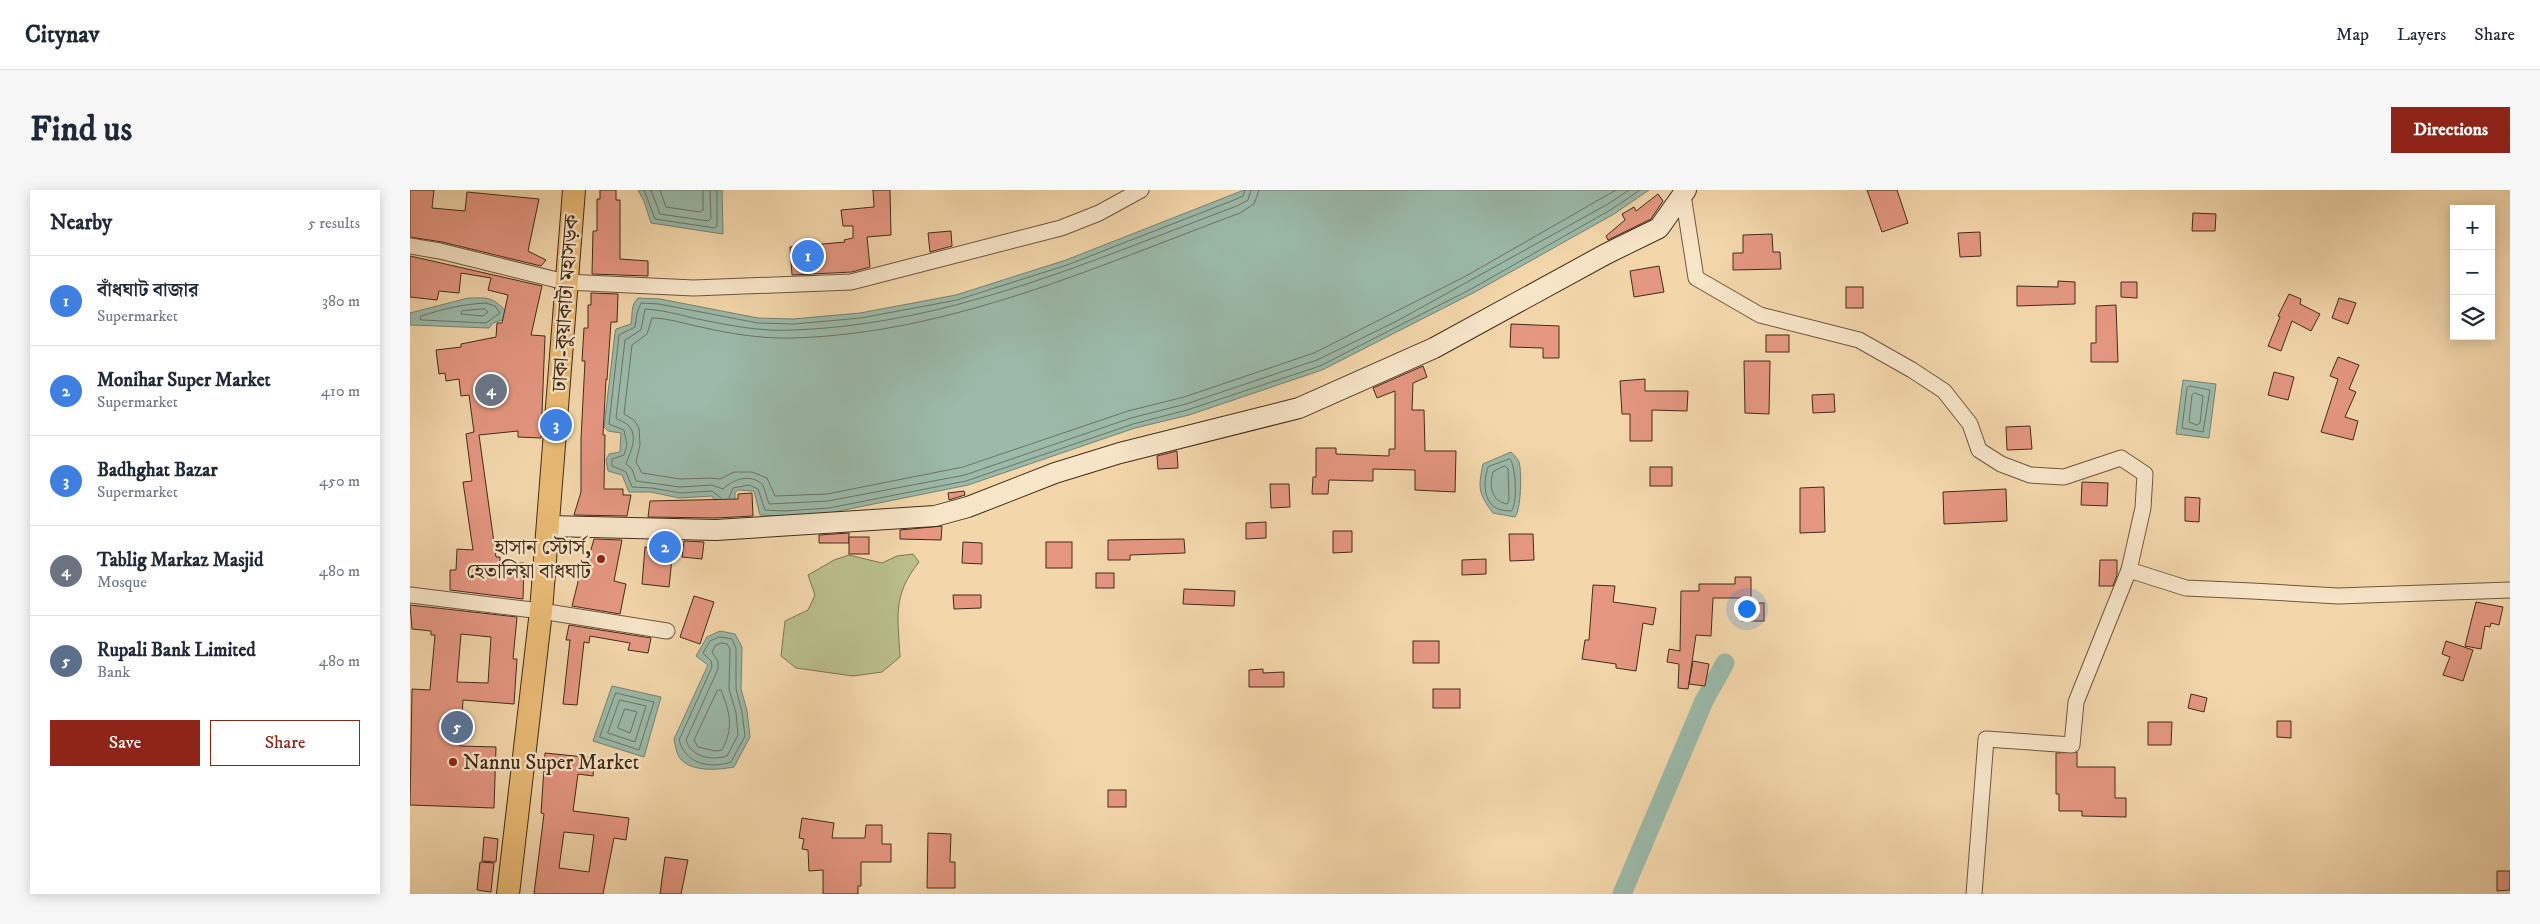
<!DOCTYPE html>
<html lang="en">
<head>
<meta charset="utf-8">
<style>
  :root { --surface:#fff; --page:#f6f6f7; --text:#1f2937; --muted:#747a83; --line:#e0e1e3; --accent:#8f2418 }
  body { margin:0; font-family:"IM FELL DW Pica","Noto Serif Bengali",serif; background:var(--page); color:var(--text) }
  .controls { position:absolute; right:15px; top:15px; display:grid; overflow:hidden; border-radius:0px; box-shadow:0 2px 12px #0003 }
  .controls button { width:45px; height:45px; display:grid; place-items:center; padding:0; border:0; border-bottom:1px solid var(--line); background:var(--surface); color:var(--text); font:25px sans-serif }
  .you { position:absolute; left:1336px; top:418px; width:18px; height:18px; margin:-12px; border:4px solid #fff; border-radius:50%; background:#1a73e8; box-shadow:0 0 0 8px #1a73e833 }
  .badge { display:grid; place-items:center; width:32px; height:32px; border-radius:50%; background:var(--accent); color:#fff; font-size:16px; font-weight:700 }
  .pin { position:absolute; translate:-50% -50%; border:2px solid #fff; box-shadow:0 1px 5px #0006 }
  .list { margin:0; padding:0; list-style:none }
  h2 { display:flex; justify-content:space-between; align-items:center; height:65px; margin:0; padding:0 20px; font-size:21px }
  h2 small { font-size:16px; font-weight:400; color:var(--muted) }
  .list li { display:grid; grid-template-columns:32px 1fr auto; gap:15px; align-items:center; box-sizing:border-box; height:90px; padding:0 20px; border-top:1px solid var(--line) }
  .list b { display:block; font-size:19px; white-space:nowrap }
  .list p { margin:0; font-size:16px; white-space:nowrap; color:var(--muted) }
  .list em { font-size:16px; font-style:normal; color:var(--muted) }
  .actions { display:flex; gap:10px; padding:15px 20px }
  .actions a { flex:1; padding:11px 0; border:1px solid var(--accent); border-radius:0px; text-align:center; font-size:18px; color:var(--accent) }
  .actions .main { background:var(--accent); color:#fff }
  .icon { flex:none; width:28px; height:28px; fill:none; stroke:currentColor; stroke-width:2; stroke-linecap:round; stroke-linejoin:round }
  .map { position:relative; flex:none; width:2100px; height:704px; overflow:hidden; border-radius:0px }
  header { display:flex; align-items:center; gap:30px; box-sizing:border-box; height:70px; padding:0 25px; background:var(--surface); border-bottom:1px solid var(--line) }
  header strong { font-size:24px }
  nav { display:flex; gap:28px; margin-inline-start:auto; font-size:18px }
  .intro { display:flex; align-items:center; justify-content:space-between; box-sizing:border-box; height:120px; padding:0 30px }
  h1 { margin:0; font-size:35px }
  .button { padding:12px 22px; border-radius:0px; background:var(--accent); color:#fff; font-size:18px; font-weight:700 }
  main { display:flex; gap:30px; padding:0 30px }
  aside { flex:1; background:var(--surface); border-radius:0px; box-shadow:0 2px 12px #0003 }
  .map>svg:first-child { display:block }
  .green { fill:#b9be8a; stroke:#7e7552 }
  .water { fill:#9bbaaa; stroke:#788170 }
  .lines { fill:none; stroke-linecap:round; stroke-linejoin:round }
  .shore { stroke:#6f7362; stroke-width:1 }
  .canal { stroke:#9bbaaa; stroke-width:19 }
  .building { fill:#e59781; stroke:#432c19; fill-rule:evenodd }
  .street-casing { stroke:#6f573e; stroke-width:17 }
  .secondary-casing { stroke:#432c19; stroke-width:22 }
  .primary-casing { stroke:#432c19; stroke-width:24 }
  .street { stroke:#f7e5c8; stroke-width:15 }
  .secondary { stroke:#f7e5c8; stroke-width:20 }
  .primary { stroke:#eabc76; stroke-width:22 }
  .poi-dot { fill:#8f2418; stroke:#f7e5c8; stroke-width:2 }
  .labels { text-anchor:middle; stroke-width:4.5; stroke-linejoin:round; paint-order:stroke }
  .street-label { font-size:21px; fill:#432c19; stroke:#f7e5c8 }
  .poi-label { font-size:21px; fill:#432c19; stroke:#f7e5c8; text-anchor:end }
</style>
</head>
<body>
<header>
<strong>Citynav</strong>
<nav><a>Map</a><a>Layers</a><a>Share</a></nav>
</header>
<div class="intro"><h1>Find us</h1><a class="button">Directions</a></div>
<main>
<aside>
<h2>Nearby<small>5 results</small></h2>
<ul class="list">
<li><span class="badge" style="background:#3f7fe0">1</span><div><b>বাঁধঘাট বাজার</b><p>Supermarket</p></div><em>380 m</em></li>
<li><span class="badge" style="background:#3f7fe0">2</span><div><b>Monihar Super Market</b><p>Supermarket</p></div><em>410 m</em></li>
<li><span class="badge" style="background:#3f7fe0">3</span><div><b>Badhghat Bazar</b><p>Supermarket</p></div><em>450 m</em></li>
<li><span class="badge" style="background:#6b7280">4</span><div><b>Tablig Markaz Masjid</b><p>Mosque</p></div><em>480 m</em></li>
<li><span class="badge" style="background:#5c6f8a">5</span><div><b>Rupali Bank Limited</b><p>Bank</p></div><em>480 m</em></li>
</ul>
<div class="actions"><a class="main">Save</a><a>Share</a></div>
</aside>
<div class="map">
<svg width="2100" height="704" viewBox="0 0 2100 704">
  <rect width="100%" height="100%" fill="#f3d7ab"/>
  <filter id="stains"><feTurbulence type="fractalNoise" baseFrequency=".004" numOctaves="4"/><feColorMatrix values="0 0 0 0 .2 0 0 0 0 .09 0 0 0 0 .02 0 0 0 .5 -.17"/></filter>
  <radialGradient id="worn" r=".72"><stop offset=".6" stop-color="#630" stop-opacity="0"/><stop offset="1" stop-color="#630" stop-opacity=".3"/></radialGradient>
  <path class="green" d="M503 364 509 372C482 406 488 426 490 467L472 482 443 486 386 478 371 466 375 431 398 420 405 405 398 385 424 370 439 365 472 373 487 366Z"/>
  <g class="water">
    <polygon points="228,0 312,0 313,44 241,33 234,11"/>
    <path d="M834 0H1239L1204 24 1065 102 912 180 779 225 725 238 558 295 419 323 375 326 350 325 344 301 329 300 325 302V322L307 313 302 306 269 308 241 302H219L212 285 198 281 196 270 199 264 210 262 211 243 198 241 194 237 205 143 206 139 221 134C223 124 220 116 228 108L250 109 348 128 383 129 450 123 546 105 656 70Z"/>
    <path d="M58 108C79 108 80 106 95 120V129L83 133 79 138 0 135V123Z"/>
    <polygon points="1773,190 1806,194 1799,248 1766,244"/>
    <path d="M1101 262C1104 265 1108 269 1109 272 1112 281 1111 321 1105 327L1083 323C1068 303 1068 298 1073 274Z"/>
    <path d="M310 441 325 444 332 457 331 499 337 521 340 547 324 577C308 580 277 583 268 565 266 560 265 554 264 549L298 475 286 466 297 447Z"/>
    <polygon points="202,496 251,507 234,567 183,551"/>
  </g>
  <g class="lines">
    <g class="shore">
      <polyline points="234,0 245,29 305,38 307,36 307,0"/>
      <polyline points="241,0 250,24 298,31 301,28 300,0"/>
      <polyline points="250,0 256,17 290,22 293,20 293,0"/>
      <path d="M841 0 838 10 827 16C682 70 542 134 384 140 350 142 317 135 283 128 268 124 251 120 235 119L231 140 215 150 206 228C209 231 216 232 219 236 229 248 219 264 216 274L222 279 226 291 270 297 302 295 313 299C323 289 341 283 353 295L359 314 418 311 555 285 721 228 776 214 907 170 987 131 1198 14 1219 0"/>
      <path d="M849 0 844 14 830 23C685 77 541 143 384 148 353 149 321 144 291 137 275 134 258 128 242 128L237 144 222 155 214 224 224 230 229 238 230 255 226 272 232 283 270 289 301 288 310 289 324 282H342L357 288 365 306 417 304 553 277 718 221 774 207 904 163 1056 86 1206 0"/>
      <path d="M76 113 85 116 90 123 76 133 12 130 10 129 11 126C33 119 54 114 76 113Z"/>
      <polygon points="75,119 78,122 73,126 51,124 52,121"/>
      <polygon points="1780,196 1800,200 1793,242 1772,238 1777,198"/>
      <polygon points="1785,203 1793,206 1790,233 1787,235 1779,232 1782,205"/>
      <path d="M1100 269C1106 276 1108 315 1101 321 1097 321 1089 320 1086 318 1072 309 1074 290 1078 277Z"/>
      <path d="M1095 276 1098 279 1099 310 1097 314C1081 311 1079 296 1083 282Z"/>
      <polyline points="311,308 302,301 270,303 242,298 222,297 216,282 202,276 202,269 214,265 217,255 214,240 199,234 209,145 225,137 227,123 231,113 249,114 348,133 384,134 451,128 547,110 657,75 824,10 833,6 835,0"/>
      <polyline points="319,308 323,298 339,295 348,299 355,320 375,321 419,318 556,291 723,234 777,220 910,176 1063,98 1202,19 1230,0"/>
      <path d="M310 447 322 449 326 458V499L332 522 335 546 321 572C299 579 276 574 269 550L302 477 301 471 293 463 300 451Z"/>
      <path d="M311 453 317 454 320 459 319 499 326 523 328 545 317 566C301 571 281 567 276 550L308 479V471L302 462 305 456Z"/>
      <path d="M311 500C320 523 324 537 312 560L305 561 288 557 284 550 307 501Z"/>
      <polygon points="206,503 244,512 229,560 190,547"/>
      <polygon points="210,510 236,516 225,552 198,543"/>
      <polygon points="215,519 227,522 220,543 208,538"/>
    </g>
    <polyline class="canal" points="1212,704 1294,511 1315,473"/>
  </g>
  <g class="building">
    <polygon points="0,0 24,0 22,18 55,21 57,2 129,9 118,61 136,70 131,76 32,52 0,47"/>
    <polygon points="190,0 206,0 206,10 210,10 210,69 238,71 238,86 182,84 183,41 187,41 187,9 190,9"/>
    <polygon points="463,0 480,0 481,45 457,47 460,77 442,82 382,85 380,57 435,52 434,50 443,48 443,36 433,36 431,20 464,17"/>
    <polygon points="1457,0 1487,0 1498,33 1472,42"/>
    <polygon points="1248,4 1253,11 1241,29 1198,50 1196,46 1215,30 1212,24 1224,17 1226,21"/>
    <polygon points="1783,23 1806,24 1805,41 1782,41"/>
    <polygon points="541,41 542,56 520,62 518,43"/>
    <polygon points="1570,42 1571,66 1550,67 1548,43"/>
    <polygon points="1362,44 1363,62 1370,62 1371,79 1323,80 1323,63 1333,63 1333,45"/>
    <polygon points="0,66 132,96 121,145 135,146 131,248 108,247 108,241 69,245 86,367 90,367 90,372 114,373 113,409 40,400 40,380 46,380 47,359 63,360 53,292 62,291 56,244 64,242 59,205 51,206 49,189 36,191 35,183 29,184 26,160 51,157 51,154 86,147 87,133 92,133 98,105 78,100 81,88 51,83 49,103 29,101 27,110 0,107"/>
    <polygon points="1249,76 1254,102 1224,107 1220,81"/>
    <polygon points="1648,91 1665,92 1665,114 1607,116 1607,96 1648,97"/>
    <polygon points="1711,92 1727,92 1727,108 1711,107"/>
    <rect x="1436" y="97" width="17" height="21"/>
    <polygon points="181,103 208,104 207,132 201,132 197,190 196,189 193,245 195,245 194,299 213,299 213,305 221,305 217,326 164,325 171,302 171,249 175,171 172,171 174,138 178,138 178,115 181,115"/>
    <polygon points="1879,104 1891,109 1890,114 1910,124 1901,141 1882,131 1871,161 1858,156 1870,127 1868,126"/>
    <polygon points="1929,108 1946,113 1938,134 1922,128"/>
    <polygon points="1706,115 1708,172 1681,172 1681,153 1686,153 1686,116"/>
    <polygon points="1101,134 1149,136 1149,168 1133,168 1133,158 1100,157"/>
    <rect x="1356" y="145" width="23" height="17"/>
    <polygon points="1928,167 1949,175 1939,199 1946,202 1935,227 1948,231 1943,250 1911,242 1928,189 1920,186"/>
    <polygon points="1334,171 1360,171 1359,224 1335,223"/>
    <polygon points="1013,176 1017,187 1003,193 1002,220 1014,220 1015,261 1046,261 1045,302 1005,300 1005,280 963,279 963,291 919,290 918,304 902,304 903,287 906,287 906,258 926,258 926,264 979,266 979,259 985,259 985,201 967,208 963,198"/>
    <polygon points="1864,182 1884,187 1878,210 1858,205"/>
    <polygon points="1235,189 1235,201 1278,201 1277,221 1242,220 1242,251 1220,251 1220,224 1212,224 1210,191"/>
    <polygon points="1424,204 1425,222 1403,223 1402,205"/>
    <polygon points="1620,236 1622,259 1597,260 1596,237"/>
    <polygon points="767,261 768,278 748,279 747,266"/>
    <rect x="1240" y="277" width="22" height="19"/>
    <polygon points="1672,292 1698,293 1697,316 1671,315"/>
    <polygon points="860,294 879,294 880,317 861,318"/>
    <polygon points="1414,297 1415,342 1390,343 1390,298"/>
    <polygon points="1596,299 1597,331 1534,334 1533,302"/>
    <polygon points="554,301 555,305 539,310 538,303"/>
    <polygon points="342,303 343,326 306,328 238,327 240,311 328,309 328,304"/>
    <polygon points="1775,307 1790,308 1789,332 1775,331"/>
    <polygon points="856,332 856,348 836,349 836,333"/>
    <polygon points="532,336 531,350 490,349 490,340"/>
    <polygon points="923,341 942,341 942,362 923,363"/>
    <polygon points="439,343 439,353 409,353 409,345"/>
    <polygon points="1099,344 1123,344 1124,370 1100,371"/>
    <rect x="439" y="347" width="20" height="17"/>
    <polygon points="184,349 212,350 204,391 216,394 210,424 162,416 172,376 176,377"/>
    <polygon points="774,349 775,363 720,365 720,370 698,370 698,350"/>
    <polygon points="274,351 294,352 292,369 272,367"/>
    <polygon points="553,352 572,353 572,374 552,373"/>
    <rect x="636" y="352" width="26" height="26"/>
    <polygon points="235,357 263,359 259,397 232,394"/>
    <polygon points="1076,369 1076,384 1052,385 1052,370"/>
    <polygon points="1690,370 1707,370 1707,385 1703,396 1689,396"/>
    <rect x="686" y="383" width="18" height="15"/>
    <polygon points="1325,387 1341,387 1341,408 1303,408 1301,446 1286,445 1278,499 1268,498 1269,474 1257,472 1259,459 1270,461 1271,401 1289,401 1289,394 1325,394"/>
    <polygon points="1183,395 1205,396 1203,412 1246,418 1243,435 1233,433 1226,481 1206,478 1206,474 1172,469 1175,450 1179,450"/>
    <polygon points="774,399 825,401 824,416 773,414"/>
    <polygon points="543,405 571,405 571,418 544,419"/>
    <polygon points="284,406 304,412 290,454 270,447"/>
    <polygon points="2066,412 2093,417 2089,435 2081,433 2080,437 2075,436 2071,459 2055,456"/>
    <rect x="1332" y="413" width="22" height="18"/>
    <path d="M0 415 107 427 103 469H107L104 514 53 510 50 556 86 557 84 618 0 615 2 499 20 500 25 445H21V441L2 439ZM51 444 81 447 78 493 47 492Z"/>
    <polygon points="159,435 241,448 238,463 218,460 220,453 180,446 179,453 174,452 167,515 153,514 160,450 156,450"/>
    <rect x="1003" y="451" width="26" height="22"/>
    <polygon points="2036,451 2063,460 2053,491 2033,485 2040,467 2032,464"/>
    <polygon points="1283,471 1299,474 1295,496 1279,494"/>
    <polygon points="853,479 853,483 874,482 874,497 839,497 839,480"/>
    <rect x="1023" y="499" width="27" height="19"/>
    <polygon points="1781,504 1797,508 1794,522 1778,518"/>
    <polygon points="1867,531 1881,531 1881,548 1867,547"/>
    <polygon points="1738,532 1762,532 1761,555 1738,555"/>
    <polygon points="1667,562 1667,577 1705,577 1705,608 1716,608 1716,627 1672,626 1672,621 1649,621 1649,604 1646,604 1646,563"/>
    <path d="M135 563 185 568 183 586 168 584 163 621 219 628 216 650 204 648 193 704H124L134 624 131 623ZM154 642 184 645 179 682 149 678Z"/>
    <rect x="698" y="600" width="18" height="17"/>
    <polygon points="392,628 424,633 422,648 455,648 456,635 472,635 472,654 481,654 481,672 451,672 451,696 448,696 448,704 413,704 413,680 399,681 398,660 392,659 394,649 389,648"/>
    <polygon points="518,643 541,644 540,672 545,672 545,698 517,698"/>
    <polygon points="74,647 88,649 86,672 72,671"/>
    <polygon points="255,667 278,670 271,704 250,704"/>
    <polygon points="70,672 84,673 81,702 67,700"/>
    <polygon points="2087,681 2100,681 2100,700 2087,701"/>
  </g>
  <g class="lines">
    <g class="street-casing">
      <g id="street">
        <polyline points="1273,5 1286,88 1350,125 1449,150 1502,180 1534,201 1560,234 1569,260 1591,274 1620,285 1654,287 1711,268 1735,284 1733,318 1719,380 1666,512 1662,555 1576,549 1564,704"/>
        <polyline points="0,56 30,61 155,92 284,98 441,92 651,38 689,23 731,0"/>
        <polyline points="1719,380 1776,398 1842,401 1928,406 2100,400"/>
        <polyline points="0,405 131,421 257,441"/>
      </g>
    </g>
    <g class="secondary-casing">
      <polyline id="secondary" points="138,336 306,340 525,326 558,317 645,283 710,263 889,218 1024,158 1196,64 1249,38 1276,0"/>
    </g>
    <g class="primary-casing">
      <polyline id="primary" points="98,704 131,421 164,0"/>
    </g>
    <use href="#street" class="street"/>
    <use href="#secondary" class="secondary"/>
    <use href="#primary" class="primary"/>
  </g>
  <g class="poi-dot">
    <circle cx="191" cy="369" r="5"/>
    <circle cx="43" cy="572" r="5"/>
  </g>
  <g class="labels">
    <g class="street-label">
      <text transform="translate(155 113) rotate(-86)" y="7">ঢাকা-কুয়াকাটা মহাসড়ক</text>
    </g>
    <g class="poi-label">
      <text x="181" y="364">হাসান স্টোর্স,<tspan x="181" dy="24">হেতালিয়া বাধঘাট</tspan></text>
      <text x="53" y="579" text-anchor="start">Nannu Super Market</text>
    </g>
  </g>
  <rect width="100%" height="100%" filter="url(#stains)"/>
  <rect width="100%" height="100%" fill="url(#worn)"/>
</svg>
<div class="controls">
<button>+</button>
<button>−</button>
<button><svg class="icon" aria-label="layers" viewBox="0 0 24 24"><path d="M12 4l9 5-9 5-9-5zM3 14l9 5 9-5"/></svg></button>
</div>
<div class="you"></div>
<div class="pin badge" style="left:398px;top:66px;background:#3f7fe0">1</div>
<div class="pin badge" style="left:255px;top:357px;background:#3f7fe0">2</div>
<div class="pin badge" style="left:146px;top:235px;background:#3f7fe0">3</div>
<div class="pin badge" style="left:81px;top:200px;background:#6b7280">4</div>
<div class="pin badge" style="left:47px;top:537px;background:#5c6f8a">5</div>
</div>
</main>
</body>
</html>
